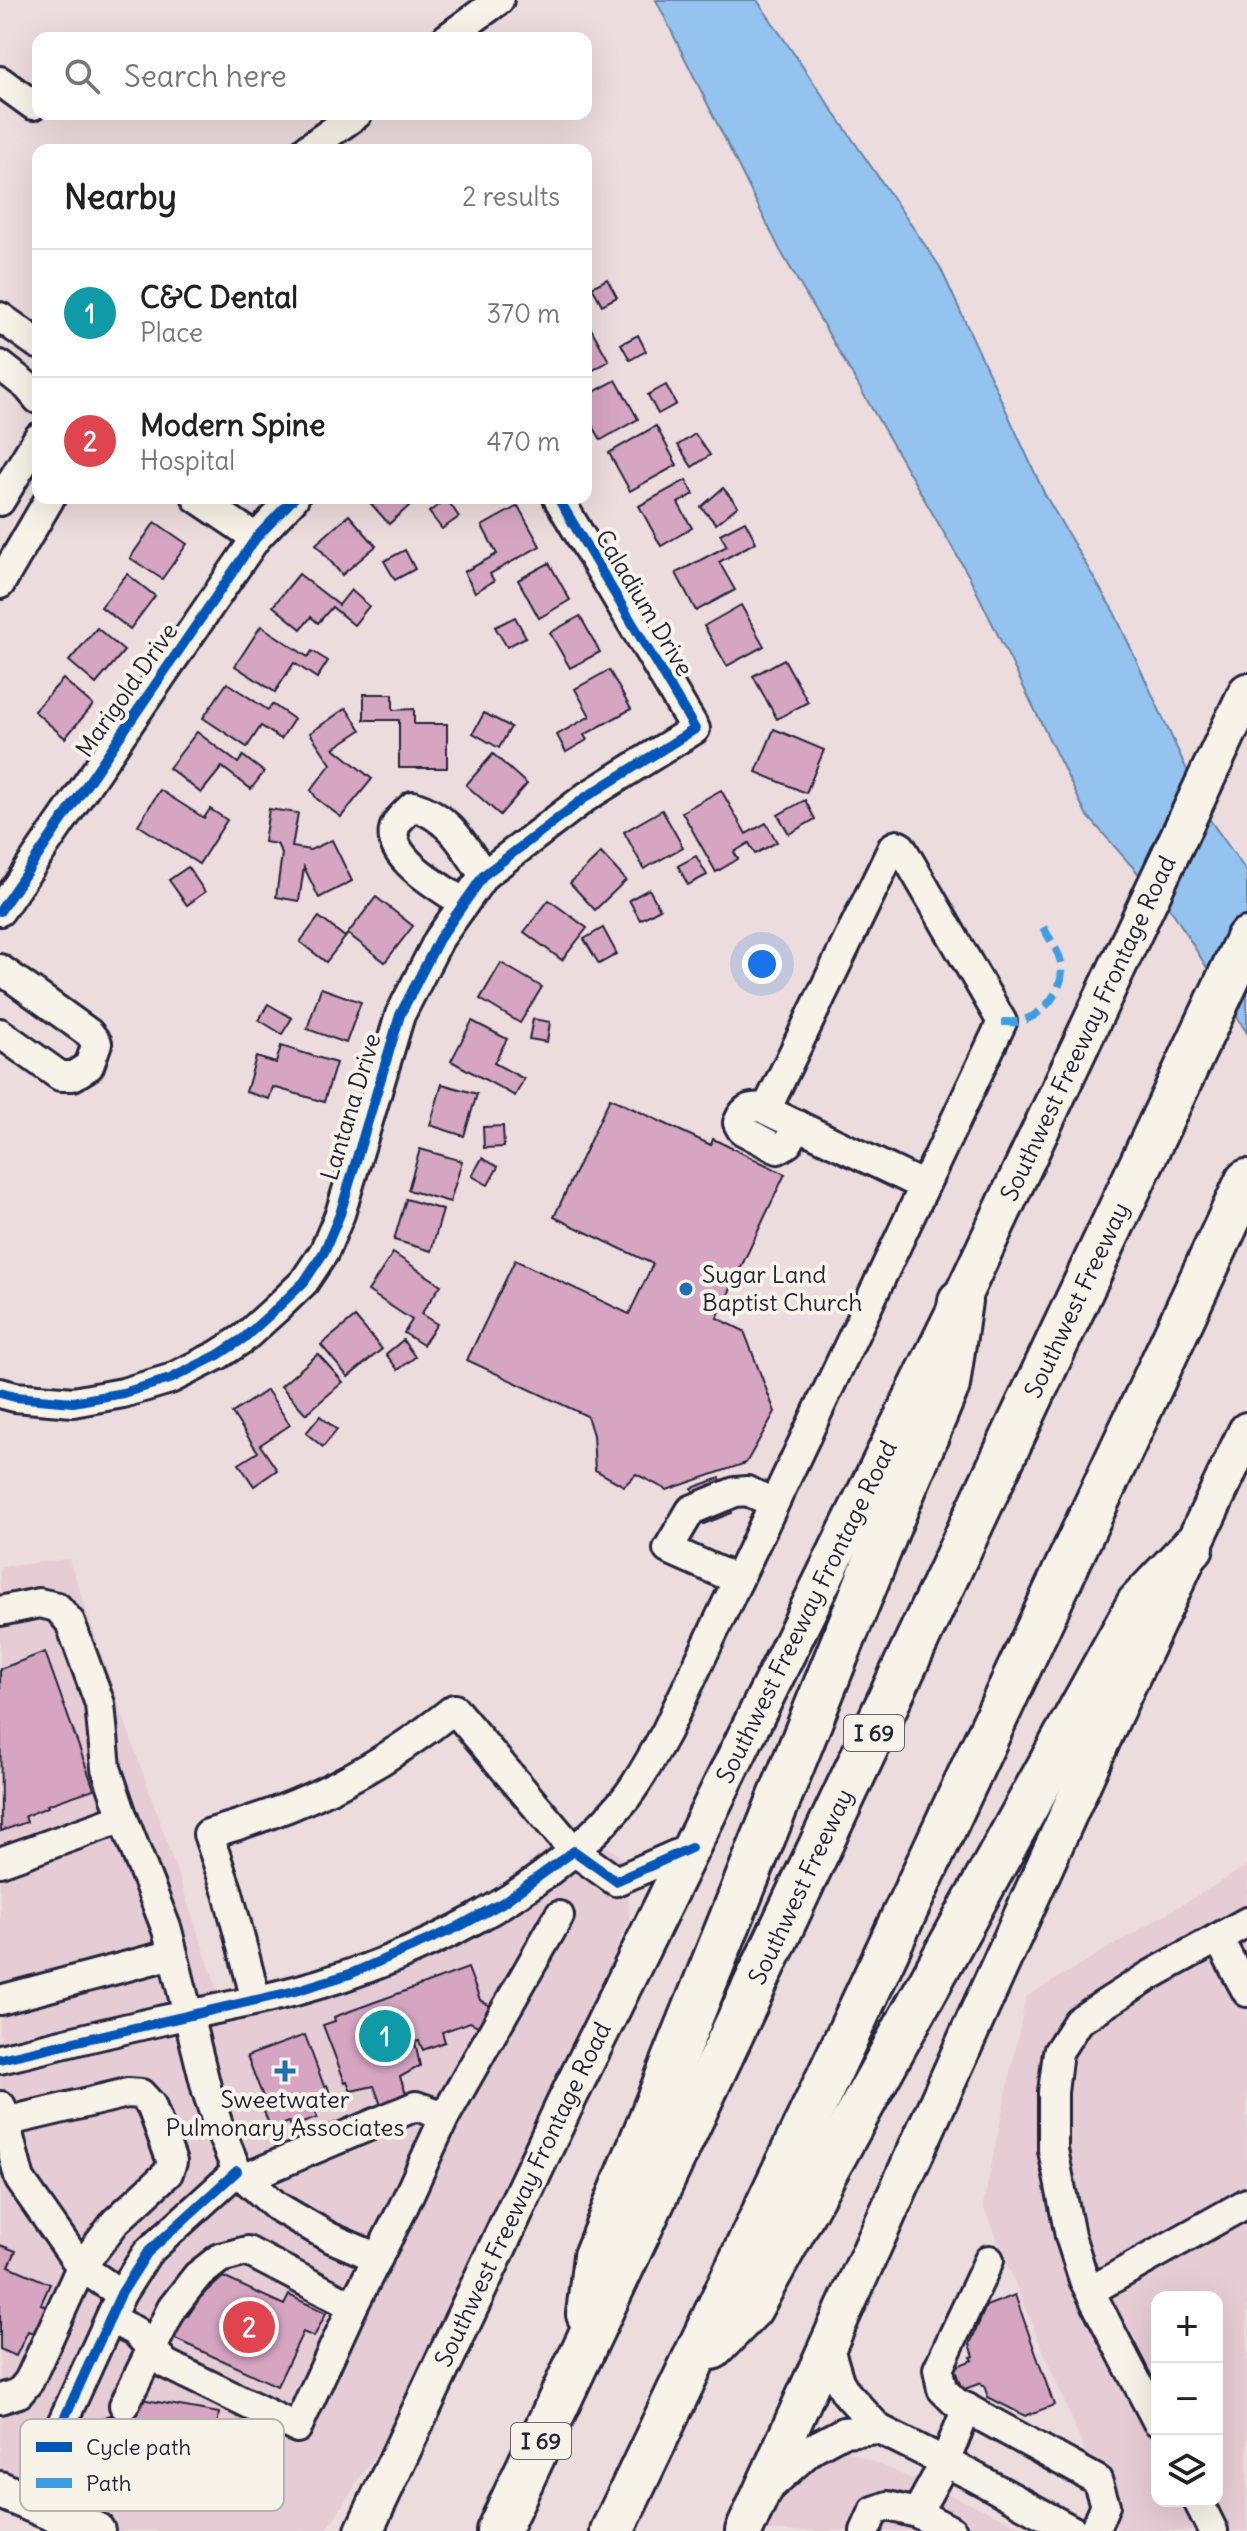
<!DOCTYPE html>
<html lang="en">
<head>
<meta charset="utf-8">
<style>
  :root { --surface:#fff; --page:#f2f2f2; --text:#222; --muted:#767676; --line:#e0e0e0; --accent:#1f6fb2 }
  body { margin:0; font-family:Delius,sans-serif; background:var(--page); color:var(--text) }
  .controls { position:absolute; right:24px; bottom:24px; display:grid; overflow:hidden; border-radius:16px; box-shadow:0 8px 32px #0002 }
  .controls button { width:72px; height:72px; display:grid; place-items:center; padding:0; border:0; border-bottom:2px solid var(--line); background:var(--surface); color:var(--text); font:40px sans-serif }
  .you { position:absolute; left:762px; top:964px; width:28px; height:28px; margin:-20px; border:6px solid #fff; border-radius:50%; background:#1a73e8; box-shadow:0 0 0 12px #1a73e833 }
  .badge { display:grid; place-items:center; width:52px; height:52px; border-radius:50%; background:var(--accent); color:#fff; font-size:26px; font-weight:700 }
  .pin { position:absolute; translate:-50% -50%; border:4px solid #fff; box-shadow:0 2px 8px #0006 }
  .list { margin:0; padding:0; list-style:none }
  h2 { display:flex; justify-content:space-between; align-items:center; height:104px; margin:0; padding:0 32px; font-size:34px }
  h2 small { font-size:26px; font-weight:400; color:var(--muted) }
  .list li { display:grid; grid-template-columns:52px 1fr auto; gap:24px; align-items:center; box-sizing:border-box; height:128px; padding:0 32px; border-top:2px solid var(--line) }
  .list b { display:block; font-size:30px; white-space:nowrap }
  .list p { margin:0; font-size:26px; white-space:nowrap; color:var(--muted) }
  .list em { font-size:26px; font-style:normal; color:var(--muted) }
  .icon { flex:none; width:44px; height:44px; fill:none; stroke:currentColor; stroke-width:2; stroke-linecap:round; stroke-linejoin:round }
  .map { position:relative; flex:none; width:1247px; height:2531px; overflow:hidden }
  .search { position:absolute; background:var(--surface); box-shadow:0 8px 32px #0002; left:32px; top:32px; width:560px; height:88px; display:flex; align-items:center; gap:20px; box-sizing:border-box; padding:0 28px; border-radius:16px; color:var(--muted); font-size:30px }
  .panel { position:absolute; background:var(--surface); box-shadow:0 8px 32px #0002; left:32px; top:144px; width:560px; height:360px; border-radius:16px }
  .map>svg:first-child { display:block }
  .built { fill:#e6ccd5; fill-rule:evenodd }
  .water { fill:#95c3ef; stroke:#6783a7; stroke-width:2 }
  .building { fill:#d6a5c2; stroke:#22223b; stroke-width:2 }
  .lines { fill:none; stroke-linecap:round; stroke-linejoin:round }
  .minor-casing { stroke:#22223b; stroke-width:34 }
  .major-casing { stroke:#22223b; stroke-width:42 }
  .highway-casing { stroke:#22223b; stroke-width:48 }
  .minor { stroke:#f7f3e8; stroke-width:28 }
  .major { stroke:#f7f3e8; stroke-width:36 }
  .highway { stroke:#f7f3e8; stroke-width:42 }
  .quiet { stroke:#3c9ce2; stroke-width:8; stroke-dasharray:16 8; stroke-linecap:butt }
  .cycleway-casing { stroke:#f7f3e8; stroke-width:15 }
  .cycleway { stroke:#0057b8; stroke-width:10 }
  .poi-dot { fill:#1f6fb2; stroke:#f7f3e8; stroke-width:3 }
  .labels { text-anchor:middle; stroke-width:8; stroke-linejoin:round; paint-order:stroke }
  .shield { fill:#f7f3e8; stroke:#62616f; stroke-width:2 }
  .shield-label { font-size:22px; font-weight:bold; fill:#22223b }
  .street-label { font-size:24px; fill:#22223b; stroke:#f7f3e8 }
  .poi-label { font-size:24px; fill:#22223b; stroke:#f7f3e8; text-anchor:start }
  .key { fill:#f7f3e8; stroke:#b7b4b4; stroke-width:2 }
  .key-label { font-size:22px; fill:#22223b }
</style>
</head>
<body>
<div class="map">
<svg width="1247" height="2531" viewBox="0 0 1247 2531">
  <rect width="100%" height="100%" fill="#eddcdd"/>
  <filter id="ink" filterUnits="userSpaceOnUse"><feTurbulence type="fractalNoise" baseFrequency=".0125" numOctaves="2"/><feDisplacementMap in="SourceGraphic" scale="16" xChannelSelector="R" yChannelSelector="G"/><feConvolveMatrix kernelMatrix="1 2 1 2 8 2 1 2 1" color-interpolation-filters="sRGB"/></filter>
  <g filter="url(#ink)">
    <g class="built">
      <polygon points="69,1559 218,1991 360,1956 494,1891 577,1823 627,1862 629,1920 443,2347 326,2531 116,2531 0,2482 0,1567"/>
      <path d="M1247 1866V2531H1118L983 2206 1026 1997ZM1157 2297H1217V2501H1157Z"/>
      <polygon points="809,2434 1033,2531 764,2531"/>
    </g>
    <polygon class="water" points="656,0 757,0 940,267 1045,495 1115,614 1210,820 1247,872 1247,1033 1174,914 1086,814 970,578 780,250"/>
    <g class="building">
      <polygon points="607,279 617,297 602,305 592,287"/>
      <polygon points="589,325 609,361 586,374 586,327"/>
      <polygon points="638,335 646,351 630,360 621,344"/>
      <polygon points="616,380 638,419 601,440 586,414 586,396"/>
      <polygon points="666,385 676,404 658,414 648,395"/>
      <polygon points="656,426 677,465 630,491 609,453"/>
      <polygon points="695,434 710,455 692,467 678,445"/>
      <polygon points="686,480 694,494 678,503 692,528 661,546 639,506"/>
      <polygon points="723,488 738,506 716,524 701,507"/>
      <polygon points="366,498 418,498 389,524"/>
      <polygon points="447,499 459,517 442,529 429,512"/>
      <polygon points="518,506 540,546 490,574 494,581 475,592 464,572 497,554 482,526"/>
      <polygon points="349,515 376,546 342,575 316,544"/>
      <polygon points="745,521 756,542 719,562 735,590 696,611 676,573 727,546 720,534"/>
      <polygon points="155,522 187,544 162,579 130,558"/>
      <polygon points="405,550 415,569 395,580 384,561"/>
      <polygon points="549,563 570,600 539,618 518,580"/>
      <polygon points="127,574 155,596 130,629 101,607"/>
      <polygon points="299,574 339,605 351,590 369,606 354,625 332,607 318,623 311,617 301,629 273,606"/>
      <polygon points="741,605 764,646 727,666 704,626"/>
      <polygon points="580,616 600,652 570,668 550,633"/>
      <polygon points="515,617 526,637 507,647 495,627"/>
      <polygon points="261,626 308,657 312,651 328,661 317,678 294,663 275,692 235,666"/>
      <polygon points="97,628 124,651 96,684 69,661"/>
      <polygon points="784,659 808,702 777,719 753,676"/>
      <polygon points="609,670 631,709 584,735 587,740 566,752 557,735 590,716 575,689"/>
      <polygon points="63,679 93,705 65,738 34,711"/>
      <polygon points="227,683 268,710 272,704 294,719 281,739 261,726 247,747 203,718"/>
      <polygon points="364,694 393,694 393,710 414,709 414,724 447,724 447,768 399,768 399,720 364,720"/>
      <polygon points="346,708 361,730 334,748 372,779 341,817 317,799 311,790 331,764 310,733"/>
      <polygon points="484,713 511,727 499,748 473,733"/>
      <polygon points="774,729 824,750 806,793 756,772"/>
      <polygon points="197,732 238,763 243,756 264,772 251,789 222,767 201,793 169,768"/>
      <polygon points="493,754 527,784 500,815 466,785"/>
      <polygon points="160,790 204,818 210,809 227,820 199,864 138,825"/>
      <polygon points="721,790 746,834 766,823 777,842 755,854 749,843 734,852 738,859 716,872 682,812"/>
      <polygon points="805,800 815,819 789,834 778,815"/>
      <polygon points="269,809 298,813 292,847 310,850 332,840 352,881 319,898 304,867 299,901 276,897 282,854 277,844 264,842"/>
      <polygon points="662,810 683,847 644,869 624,832"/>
      <polygon points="601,853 626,880 595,910 570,883"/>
      <polygon points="696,856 707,875 688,885 678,866"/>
      <polygon points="188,867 205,892 187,905 169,880"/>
      <polygon points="649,889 660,909 640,920 629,900"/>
      <polygon points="376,897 413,926 385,962 348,934 326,962 300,942 319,917 345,937"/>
      <polygon points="549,900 587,928 562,960 524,932"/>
      <polygon points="603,928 617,954 599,964 584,939"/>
      <polygon points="501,963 542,987 520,1023 480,999"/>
      <polygon points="321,988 361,1002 346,1043 307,1029"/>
      <polygon points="268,1004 292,1018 282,1034 259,1020"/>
      <polygon points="533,1019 550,1022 547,1042 529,1039"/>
      <polygon points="472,1021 507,1039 494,1063 524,1079 515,1096 451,1061"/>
      <polygon points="281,1046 336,1063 324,1102 273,1087 269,1099 246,1092 256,1057 276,1063"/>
      <polygon points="442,1084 477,1094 464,1136 430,1125"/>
      <polygon points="610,1098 711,1145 713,1139 785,1174 717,1318 744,1331 775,1412 746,1463 667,1490 636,1474 624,1486 595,1470 593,1435 587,1416 467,1360 515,1260 629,1314 653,1264 554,1217"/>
      <polygon points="503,1126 504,1147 484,1148 483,1127"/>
      <polygon points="420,1149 462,1161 450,1202 408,1190"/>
      <polygon points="482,1158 498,1167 488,1185 472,1176"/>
      <polygon points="406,1199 443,1210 431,1251 394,1240"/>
      <polygon points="393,1253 441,1285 421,1314 437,1324 423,1345 404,1333 412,1320 368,1291"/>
      <polygon points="355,1317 382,1349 348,1377 321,1345"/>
      <polygon points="403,1340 415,1357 398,1370 386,1354"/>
      <polygon points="318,1354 343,1382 306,1414 281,1386"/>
      <polygon points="267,1390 290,1425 260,1445 277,1470 254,1486 239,1464 258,1452 232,1413"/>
      <polygon points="320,1416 337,1430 323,1447 306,1433"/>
      <polygon points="720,1478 732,1513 704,1524 692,1488"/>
      <polygon points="45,1652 94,1789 47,1805 48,1807 25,1816 27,1822 1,1831 0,1669"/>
      <polygon points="468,1968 480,2000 490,2006 480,2027 470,2022 442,2032 445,2042 423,2050 419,2041 415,2042 420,2066 400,2077 408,2099 382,2108 374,2086 351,2091 347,2081 345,2082 323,2025 335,2021 334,2017"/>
      <polygon points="305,2035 324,2086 327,2085 334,2105 315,2112 317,2118 291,2127 289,2122 271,2129 263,2109 267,2107 247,2056"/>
      <polygon points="0,2245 16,2251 9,2266 50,2284 41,2304 48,2308 36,2334 28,2331 16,2356 0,2349"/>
      <polygon points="223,2277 284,2305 289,2295 326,2313 314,2337 303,2332 277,2386 173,2338 183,2313 188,2316 200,2298"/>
      <polygon points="1015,2295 1054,2405 1025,2416 988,2397 984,2386 982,2386 981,2383 962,2390 954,2367 973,2360 971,2357 974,2356 970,2344 986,2306"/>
      <polygon points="141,2399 219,2413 210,2469 177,2463 180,2468 170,2469 152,2465 135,2458 135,2449 122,2439"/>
    </g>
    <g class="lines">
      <g class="minor-casing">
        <g id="minor">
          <polyline points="447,38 499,0"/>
          <polyline points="0,81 33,105"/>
          <polyline points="306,150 357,114"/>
          <polyline points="0,317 38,344"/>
          <polyline points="0,365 28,387 38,399"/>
          <polyline points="197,498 256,538"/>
          <polyline points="0,501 38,438"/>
          <polyline points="0,584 50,498"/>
          <path d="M464 903C443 889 374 852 399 820 403 815 409 810 413 806 450 817 463 845 484 875"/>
          <polyline points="0,911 256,538 294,498"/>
          <polyline points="0,969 89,1033 97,1043 89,1066 73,1076 60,1076 0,1033"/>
          <path d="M767 1108C751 1106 744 1107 738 1123L742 1130 778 1149 788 1143 798 1125"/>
          <polyline points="0,1393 15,1397 73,1402 123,1393 170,1379 218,1355 244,1338 276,1309 304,1282 324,1252 340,1214 400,1015 439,939 484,875 586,797 695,729 558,498"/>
          <polyline points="738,1580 668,1549 691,1510 735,1492 747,1491 774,1503"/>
          <polyline points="0,1611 39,1603 57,1607 70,1622 100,1704 106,1768 123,1818"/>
          <polyline points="0,1862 123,1818 167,1930 207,2091 218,2125 237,2171 276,2206 329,2237 378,2258"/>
          <polyline points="1218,1938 1247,1992"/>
          <polyline points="0,2000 173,1954"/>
          <path d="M256 2000 228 1893 208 1834C302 1808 378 1770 454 1709L574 1851 616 1881 691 1848"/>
          <path d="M0 2059C53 2046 106 2033 159 2021 204 2011 250 2003 295 1991 416 1958 543 1897 625 1799 641 1779 653 1755 666 1732L1002 1022 901 847 897 845 893 847 767 1108 768 1111 924 1186"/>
          <polyline points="1,2106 20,2180 81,2267 121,2294"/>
          <polyline points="0,2123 127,2093 141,2094 151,2105 172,2162 168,2173 116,2221 81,2267 29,2381 19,2393 0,2399"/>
          <polyline points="245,2178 416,2106 445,2116"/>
          <polyline points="989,2260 938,2369 942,2389 955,2402 1097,2480 1105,2505 1094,2531"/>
          <polyline points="1090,2291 1247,2203"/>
          <polyline points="110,2319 135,2331 166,2364 297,2428 353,2306 401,2212 445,2116 559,1916"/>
          <polyline points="828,2345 839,2381 846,2393 879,2429 973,2476 1073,2531"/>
          <polyline points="124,2405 172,2308 197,2276 220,2258 247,2251 353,2306"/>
          <polyline points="1157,2421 1084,2280 1070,2236 1053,2150 1053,2092 1058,2052 1078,2021 1149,1976 1247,1922"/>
          <polyline points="59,2428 83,2441 101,2441 112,2431"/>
          <polyline points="765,2491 813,2448 843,2432 879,2429"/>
          <polyline points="27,2500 121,2294 147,2253 237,2171"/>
          <polyline points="1198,2501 1213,2531"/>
          <polyline points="917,2513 952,2531"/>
          <polyline points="865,2531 874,2511 888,2506 917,2513 945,2462 967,2408"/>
        </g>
      </g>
      <g class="major-casing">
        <g id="major">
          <polyline points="0,2490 96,2531"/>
          <path id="s1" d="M364 2531 565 2104 960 1301 1247 692"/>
          <polyline points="744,2531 1114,1713 1247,1431"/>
        </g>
      </g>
      <g class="highway-casing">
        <g id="highway">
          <polyline points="588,2314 595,2256 892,1519 948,1385 960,1301"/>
          <polyline points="712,2348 751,2308 1138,1604 1192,1547"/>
          <path id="s2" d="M498 2531 1247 939"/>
          <polyline points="612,2531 822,2090 1247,1181"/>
        </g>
      </g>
      <use href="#minor" class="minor"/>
      <use href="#major" class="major"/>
      <use href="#highway" class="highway"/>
      <path class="quiet" d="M1002 1022C1008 1022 1015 1023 1021 1021 1045 1015 1067 986 1061 962 1058 950 1049 938 1043 927"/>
      <g class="cycleway-casing">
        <g id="cycleway">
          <polyline points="0,911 256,538 294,498"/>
          <polyline points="0,1393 15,1397 73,1402 123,1393 170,1379 218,1355 244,1338 276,1309 304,1282 324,1252 340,1214 400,1015 439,939 484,875 586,797 695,729 558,498"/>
          <polyline points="0,2059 295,1991 350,1974 456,1928 502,1903 574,1851 616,1881 691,1848"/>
          <polyline points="27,2500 121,2294 147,2253 237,2171"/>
        </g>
      </g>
      <use href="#cycleway" class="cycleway"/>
    </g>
  </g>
  <g class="poi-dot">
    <circle cx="686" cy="1289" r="8"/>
    <path d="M281 2059h8v8h8v8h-8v8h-8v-8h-8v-8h8z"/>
  </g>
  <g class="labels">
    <g class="shield">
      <rect x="844" y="1715" width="60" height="36" rx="6"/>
      <rect x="511" y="2423" width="60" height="36" rx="6"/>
    </g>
    <g class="shield-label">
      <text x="874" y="1741">I 69</text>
      <text x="541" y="2449">I 69</text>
    </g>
    <g class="street-label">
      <text transform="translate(644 603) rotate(59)" y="8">Caladium Drive</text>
      <text transform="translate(127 690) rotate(-55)" y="8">Marigold Drive</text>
      <text dy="8" stroke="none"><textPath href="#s1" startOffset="1668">Southwest Freeway Frontage Road</textPath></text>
      <text transform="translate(351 1107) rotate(-73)" y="8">Lantana Drive</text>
      <text dy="8" stroke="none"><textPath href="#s2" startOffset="1360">Southwest Freeway</textPath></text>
      <text dy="8" stroke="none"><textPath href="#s1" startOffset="1020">Southwest Freeway Frontage Road</textPath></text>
      <text dy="8" stroke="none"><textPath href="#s2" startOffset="712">Southwest Freeway</textPath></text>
      <text dy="8" stroke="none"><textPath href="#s1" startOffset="372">Southwest Freeway Frontage Road</textPath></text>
    </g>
    <g class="poi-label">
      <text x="702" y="1283">Sugar Land<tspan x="702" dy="28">Baptist Church</tspan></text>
      <text x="285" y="2108" text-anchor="middle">Sweetwater<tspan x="285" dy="28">Pulmonary Associates</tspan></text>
    </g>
  </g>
  <rect x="20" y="2419" width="264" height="92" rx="12" class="key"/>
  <rect x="36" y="2442" width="36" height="10" fill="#0057b8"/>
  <rect x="36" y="2478" width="36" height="10" fill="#3c9ce2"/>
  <g class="key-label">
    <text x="86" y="2455">Cycle path</text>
    <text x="86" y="2491">Path</text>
  </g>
</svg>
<div class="controls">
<button>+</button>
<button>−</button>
<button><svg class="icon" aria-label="layers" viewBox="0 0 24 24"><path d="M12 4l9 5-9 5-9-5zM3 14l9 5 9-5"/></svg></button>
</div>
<div class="you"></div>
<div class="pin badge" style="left:385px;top:2036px;background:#0f9aa8">1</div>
<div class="pin badge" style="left:249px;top:2327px;background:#e0444e">2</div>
<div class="search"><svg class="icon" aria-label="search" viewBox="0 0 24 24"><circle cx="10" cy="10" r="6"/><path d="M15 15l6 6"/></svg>Search here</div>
<section class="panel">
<h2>Nearby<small>2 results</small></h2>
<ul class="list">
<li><span class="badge" style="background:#0f9aa8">1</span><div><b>C&amp;C Dental</b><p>Place</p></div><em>370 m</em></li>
<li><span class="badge" style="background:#e0444e">2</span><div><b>Modern Spine</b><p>Hospital</p></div><em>470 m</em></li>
</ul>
</section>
</div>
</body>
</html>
